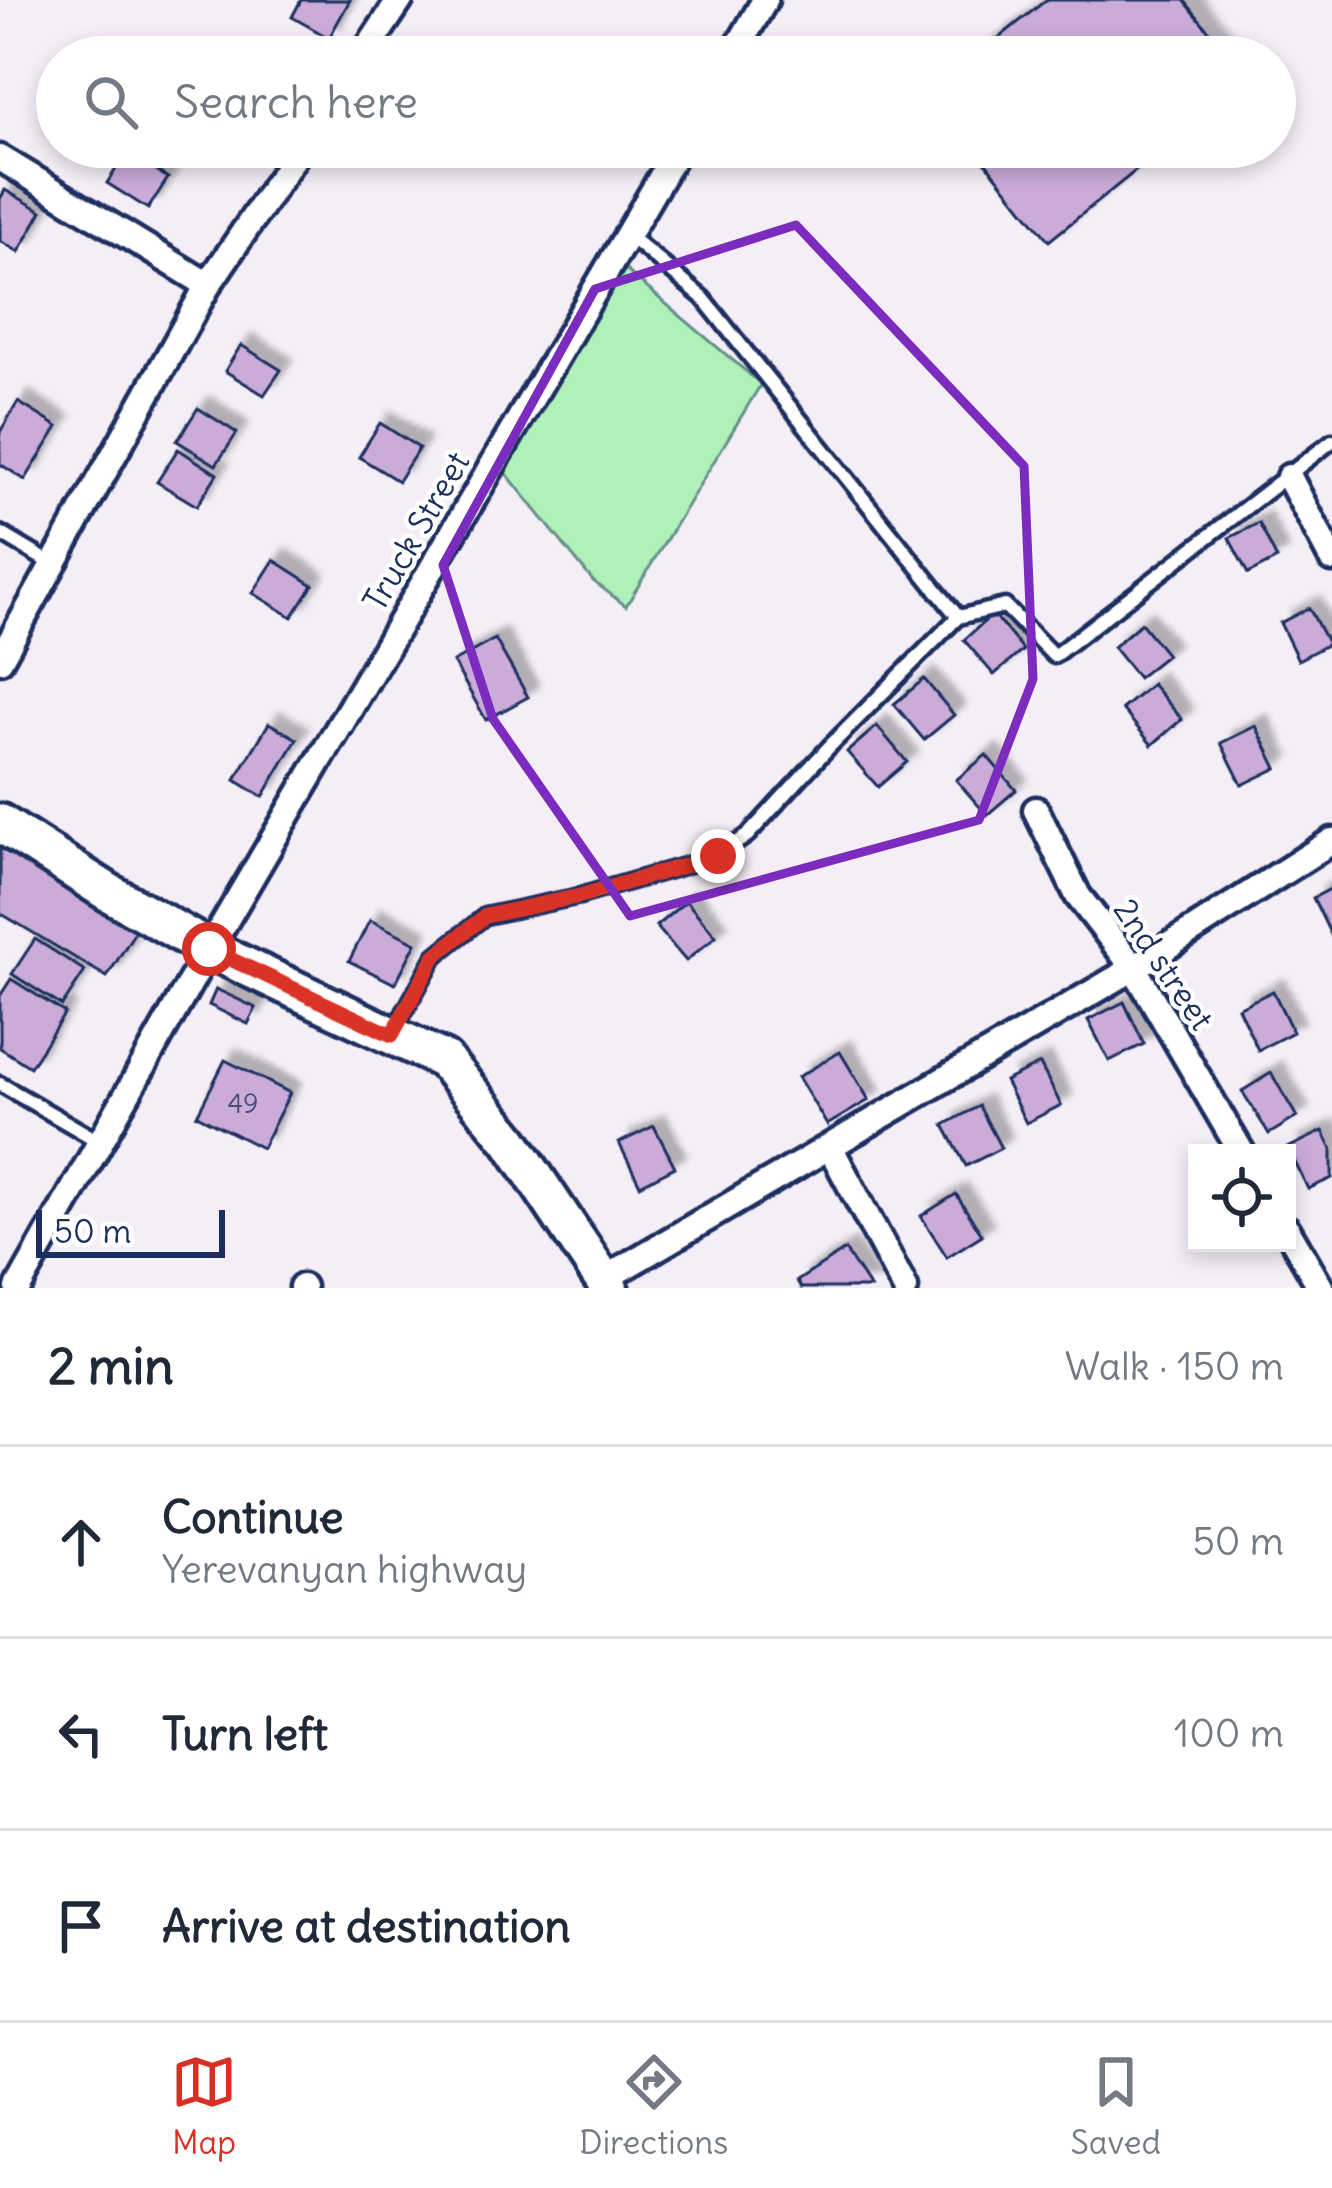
<!DOCTYPE html>
<html lang="en">
<head>
<meta charset="utf-8">
<style>
  :root { --surface:#fff; --page:#f2f2f3; --text:#1f2937; --muted:#747a83; --line:#e0e1e3; --accent:#d93025 }
  body { margin:0; font-family:Delius,sans-serif; background:var(--page); color:var(--text) }
  .controls { position:absolute; right:36px; bottom:36px; display:grid; overflow:hidden; border-radius:0px; box-shadow:0 6px 18px #0003 }
  .controls button { width:108px; height:108px; display:grid; place-items:center; padding:0; border:0; border-bottom:3px solid var(--line); background:var(--surface); color:var(--text); font:60px sans-serif }
  .scale { position:absolute; left:36px; bottom:30px; width:189px; box-sizing:border-box; padding-left:12px; border:6px solid #1b2f5e; border-top:0; font-size:33px; line-height:42px; white-space:nowrap; color:#1b2f5e; -webkit-text-stroke:9px #fff; paint-order:stroke }
  .stop { position:absolute; width:36px; height:36px; margin:-27px; border:9px solid #d93025; border-radius:50%; background:#fff }
  .stop.end { background:#d93025; border-color:#fff; box-shadow:0 3px 12px #0008 }
  .list { margin:0; padding:0; list-style:none }
  h2 { display:flex; justify-content:space-between; align-items:center; height:156px; margin:0; padding:0 48px; font-size:51px }
  h2 small { font-size:39px; font-weight:400; color:var(--muted) }
  .list li { display:grid; grid-template-columns:78px 1fr auto; gap:36px; align-items:center; box-sizing:border-box; height:192px; padding:0 48px; border-top:3px solid var(--line) }
  .list b { display:block; font-size:45px; white-space:nowrap }
  .list p { margin:0; font-size:39px; white-space:nowrap; color:var(--muted) }
  .list em { font-size:39px; font-style:normal; color:var(--muted) }
  .icon { flex:none; width:66px; height:66px; fill:none; stroke:currentColor; stroke-width:2; stroke-linecap:round; stroke-linejoin:round }
  .map { position:relative; flex:none; width:1332px; height:1288px; overflow:hidden }
  .search { position:absolute; background:var(--surface); box-shadow:0 6px 18px #0003; left:36px; right:36px; top:36px; height:132px; display:flex; align-items:center; gap:30px; box-sizing:border-box; padding:0 42px; border-radius:66px; color:var(--muted); font-size:45px }
  .sheet { height:732px; background:var(--surface) }
  nav { display:flex; justify-content:space-around; align-items:center; box-sizing:border-box; height:168px; border-top:3px solid var(--line); background:var(--surface); font-size:33px; color:var(--muted) }
  nav a { display:grid; justify-items:center; gap:6px }
  nav .on { color:var(--accent) }
  .map>svg:first-child { display:block }
  .green { fill:#b0f1b9; stroke:#66908c; stroke-width:3 }
  .building { fill:#cbacd8; stroke:#1b2f5e; stroke-width:3; filter:url(#shadow) }
  .lines { fill:none; stroke-linecap:round; stroke-linejoin:round }
  .service-casing { stroke:#1b2f5e; stroke-width:21 }
  .minor-casing { stroke:#1b2f5e; stroke-width:33 }
  .secondary-casing { stroke:#1b2f5e; stroke-width:45 }
  .service { stroke:#fff; stroke-width:12 }
  .minor { stroke:#fff; stroke-width:24 }
  .secondary { stroke:#fff; stroke-width:36 }
  .route { stroke:#d93025; stroke-width:15 }
  .marked { fill:none; stroke:#7b2cbf; stroke-width:9; stroke-linejoin:round }
  .labels { text-anchor:middle; stroke-width:9; stroke-linejoin:round; paint-order:stroke }
  .number-label { font-size:27px; fill:#474e7c }
  .street-label { font-size:33px; fill:#1b2f5e; stroke:#fff }
</style>
</head>
<body>
<div class="map">
<svg width="1332" height="1288" viewBox="0 0 1332 1288">
  <defs>
    <filter id="shadow"><feDropShadow dx="11" dy="-11" stdDeviation="3" flood-color="#0004"/></filter>
  </defs>
  <rect width="100%" height="100%" fill="#f5eef7"/>
  <filter id="ink" filterUnits="userSpaceOnUse"><feTurbulence type="fractalNoise" baseFrequency=".00833" numOctaves="2"/><feDisplacementMap in="SourceGraphic" scale="24" xChannelSelector="R" yChannelSelector="G"/><feConvolveMatrix kernelMatrix="1 2 1 2 8 2 1 2 1" color-interpolation-filters="sRGB"/></filter>
  <g filter="url(#ink)">
    <polygon class="green" points="620,265 761,384 626,606 593,581 501,467"/>
    <g class="building">
      <polygon points="301,0 350,0 329,38 292,17"/>
      <polygon points="1046,0 1184,0 1230,57 975,57"/>
      <polygon points="973,147 1165,147 1049,241"/>
      <polygon points="127,152 168,178 148,209 107,183"/>
      <polygon points="5,190 42,211 19,252 0,241 0,199"/>
      <polygon points="241,345 281,370 264,395 225,371"/>
      <polygon points="18,402 58,427 25,480 0,464 0,432"/>
      <polygon points="198,408 237,433 216,465 177,441"/>
      <polygon points="380,423 419,448 398,481 359,457"/>
      <polygon points="178,449 217,474 197,506 157,482"/>
      <polygon points="1259,523 1277,559 1248,574 1229,538"/>
      <polygon points="274,560 313,585 292,617 253,593"/>
      <polygon points="1309,608 1328,644 1298,660 1280,623"/>
      <polygon points="993,614 1023,650 994,675 964,640"/>
      <polygon points="1141,623 1167,655 1138,678 1113,647"/>
      <polygon points="495,639 528,697 486,720 453,662"/>
      <polygon points="924,679 954,715 924,740 894,704"/>
      <polygon points="1152,684 1182,719 1152,745 1122,709"/>
      <polygon points="269,723 297,739 263,797 235,780"/>
      <polygon points="877,726 907,762 878,787 847,752"/>
      <polygon points="1256,726 1277,768 1242,785 1221,743"/>
      <polygon points="986,755 1016,790 987,815 956,780"/>
      <polygon points="0,841 139,925 107,977 0,913"/>
      <polygon points="1332,888 1332,937 1313,898"/>
      <polygon points="686,901 716,936 686,961 656,926"/>
      <polygon points="370,920 416,943 395,984 349,961"/>
      <polygon points="35,939 85,971 62,1006 12,974"/>
      <polygon points="11,979 65,1013 30,1067 0,1048 0,996"/>
      <polygon points="216,989 256,1008 248,1024 209,1005"/>
      <polygon points="1273,991 1293,1032 1258,1050 1238,1008"/>
      <polygon points="1124,1002 1144,1044 1109,1061 1088,1020"/>
      <polygon points="840,1052 869,1100 827,1125 798,1077"/>
      <polygon points="225,1060 290,1093 262,1148 197,1115"/>
      <polygon points="1040,1064 1061,1105 1026,1123 1005,1081"/>
      <polygon points="1271,1073 1297,1117 1269,1134 1242,1091"/>
      <polygon points="979,1106 1001,1148 966,1166 944,1125"/>
      <polygon points="654,1126 675,1167 640,1185 619,1143"/>
      <polygon points="1323,1131 1332,1149 1332,1178 1308,1189 1288,1148"/>
      <polygon points="956,1194 982,1235 947,1257 921,1216"/>
      <polygon points="845,1250 870,1288 801,1288 797,1281"/>
    </g>
    <g class="lines">
      <g class="service-casing">
        <g id="service">
          <polyline points="628,235 703,298 958,617 1005,606 1054,656 1332,441"/>
          <polyline points="0,533 52,564"/>
          <polyline points="395,1029 435,956 485,916 580,896 718,856 748,835 829,747 958,617"/>
          <polyline points="0,1084 100,1142"/>
        </g>
      </g>
      <g class="minor-casing">
        <g id="minor">
          <polyline points="362,57 400,0"/>
          <polyline points="732,57 765,0"/>
          <polyline points="0,158 208,285"/>
          <polyline points="1289,477 1332,559"/>
          <polyline points="0,660 208,285 301,147"/>
          <polyline points="1036,810 1078,896 1134,968 1242,1153"/>
          <polyline points="830,1147 905,1288"/>
          <polyline points="1287,1229 1321,1288"/>
          <polyline points="604,1279 1134,968 1332,841"/>
          <polyline points="302,1287 302,1288"/>
          <polyline points="18,1288 209,949 679,147"/>
        </g>
      </g>
      <g class="secondary-casing">
        <polyline id="secondary" points="0,823 108,892 209,949 444,1060 510,1140 609,1288"/>
      </g>
      <use href="#service" class="service"/>
      <use href="#minor" class="minor"/>
      <use href="#secondary" class="secondary"/>
    </g>
  </g>
  <g class="lines" filter="url(#ink)">
    <polyline class="route" points="209,949 392,1035 435,956 485,916 580,896 718,856"/>
  </g>
  <path class="marked" d="M796 225 1024 466 1033 679 979 820 630 916 493 719 443 565 595 289Z"/>
  <g class="labels">
    <g class="number-label">
      <text x="243" y="1113">49</text>
    </g>
    <g class="street-label">
      <text transform="translate(416 531) rotate(-60)" y="12">Truck Street</text>
      <text transform="translate(1164 964) rotate(56)" y="12">2nd street</text>
    </g>
  </g>
</svg>
<div class="controls">
<button><svg class="icon" aria-label="locate" viewBox="0 0 24 24"><circle cx="12" cy="12" r="6"/><path d="M12 2v4M12 18v4M2 12h4M18 12h4"/></svg></button>
</div>
<div class="scale">50 m</div>
<div class="stop" style="left:209px;top:949px"></div>
<div class="stop end" style="left:718px;top:856px"></div>
<div class="search"><svg class="icon" aria-label="search" viewBox="0 0 24 24"><circle cx="10" cy="10" r="6"/><path d="M15 15l6 6"/></svg>Search here</div>
</div>
<section class="sheet">
<h2>2 min<small>Walk · 150 m</small></h2>
<ul class="list">
<li><svg class="icon" aria-label="ahead" viewBox="0 0 24 24"><path d="M12 20V5M6 11l6-6 6 6"/></svg><div><b>Continue</b><p>Yerevanyan highway</p></div><em>50 m</em></li>
<li><svg class="icon" aria-label="left" viewBox="0 0 24 24"><path d="M17 20v-9H6M10 6l-5 5 5 5"/></svg><div><b>Turn left</b></div><em>100 m</em></li>
<li><svg class="icon" aria-label="arrive" viewBox="0 0 24 24"><path d="M6 21V4h12l-3 4 3 4H6"/></svg><div><b>Arrive at destination</b></div></li>
</ul>
</section>
<nav>
<a class="on"><svg class="icon" aria-label="map" viewBox="0 0 24 24"><path d="M3 6l6-2 6 2 6-2v14l-6 2-6-2-6 2zM9 4v14M15 6v14"/></svg>Map</a>
<a><svg class="icon" aria-label="directions" viewBox="0 0 24 24"><path d="M12 3l9 9-9 9-9-9zM9 14v-3h6M13 9l2 2-2 2"/></svg>Directions</a>
<a><svg class="icon" aria-label="saved" viewBox="0 0 24 24"><path d="M7 4h10v16l-5-4-5 4z"/></svg>Saved</a>
</nav>
</body>
</html>
